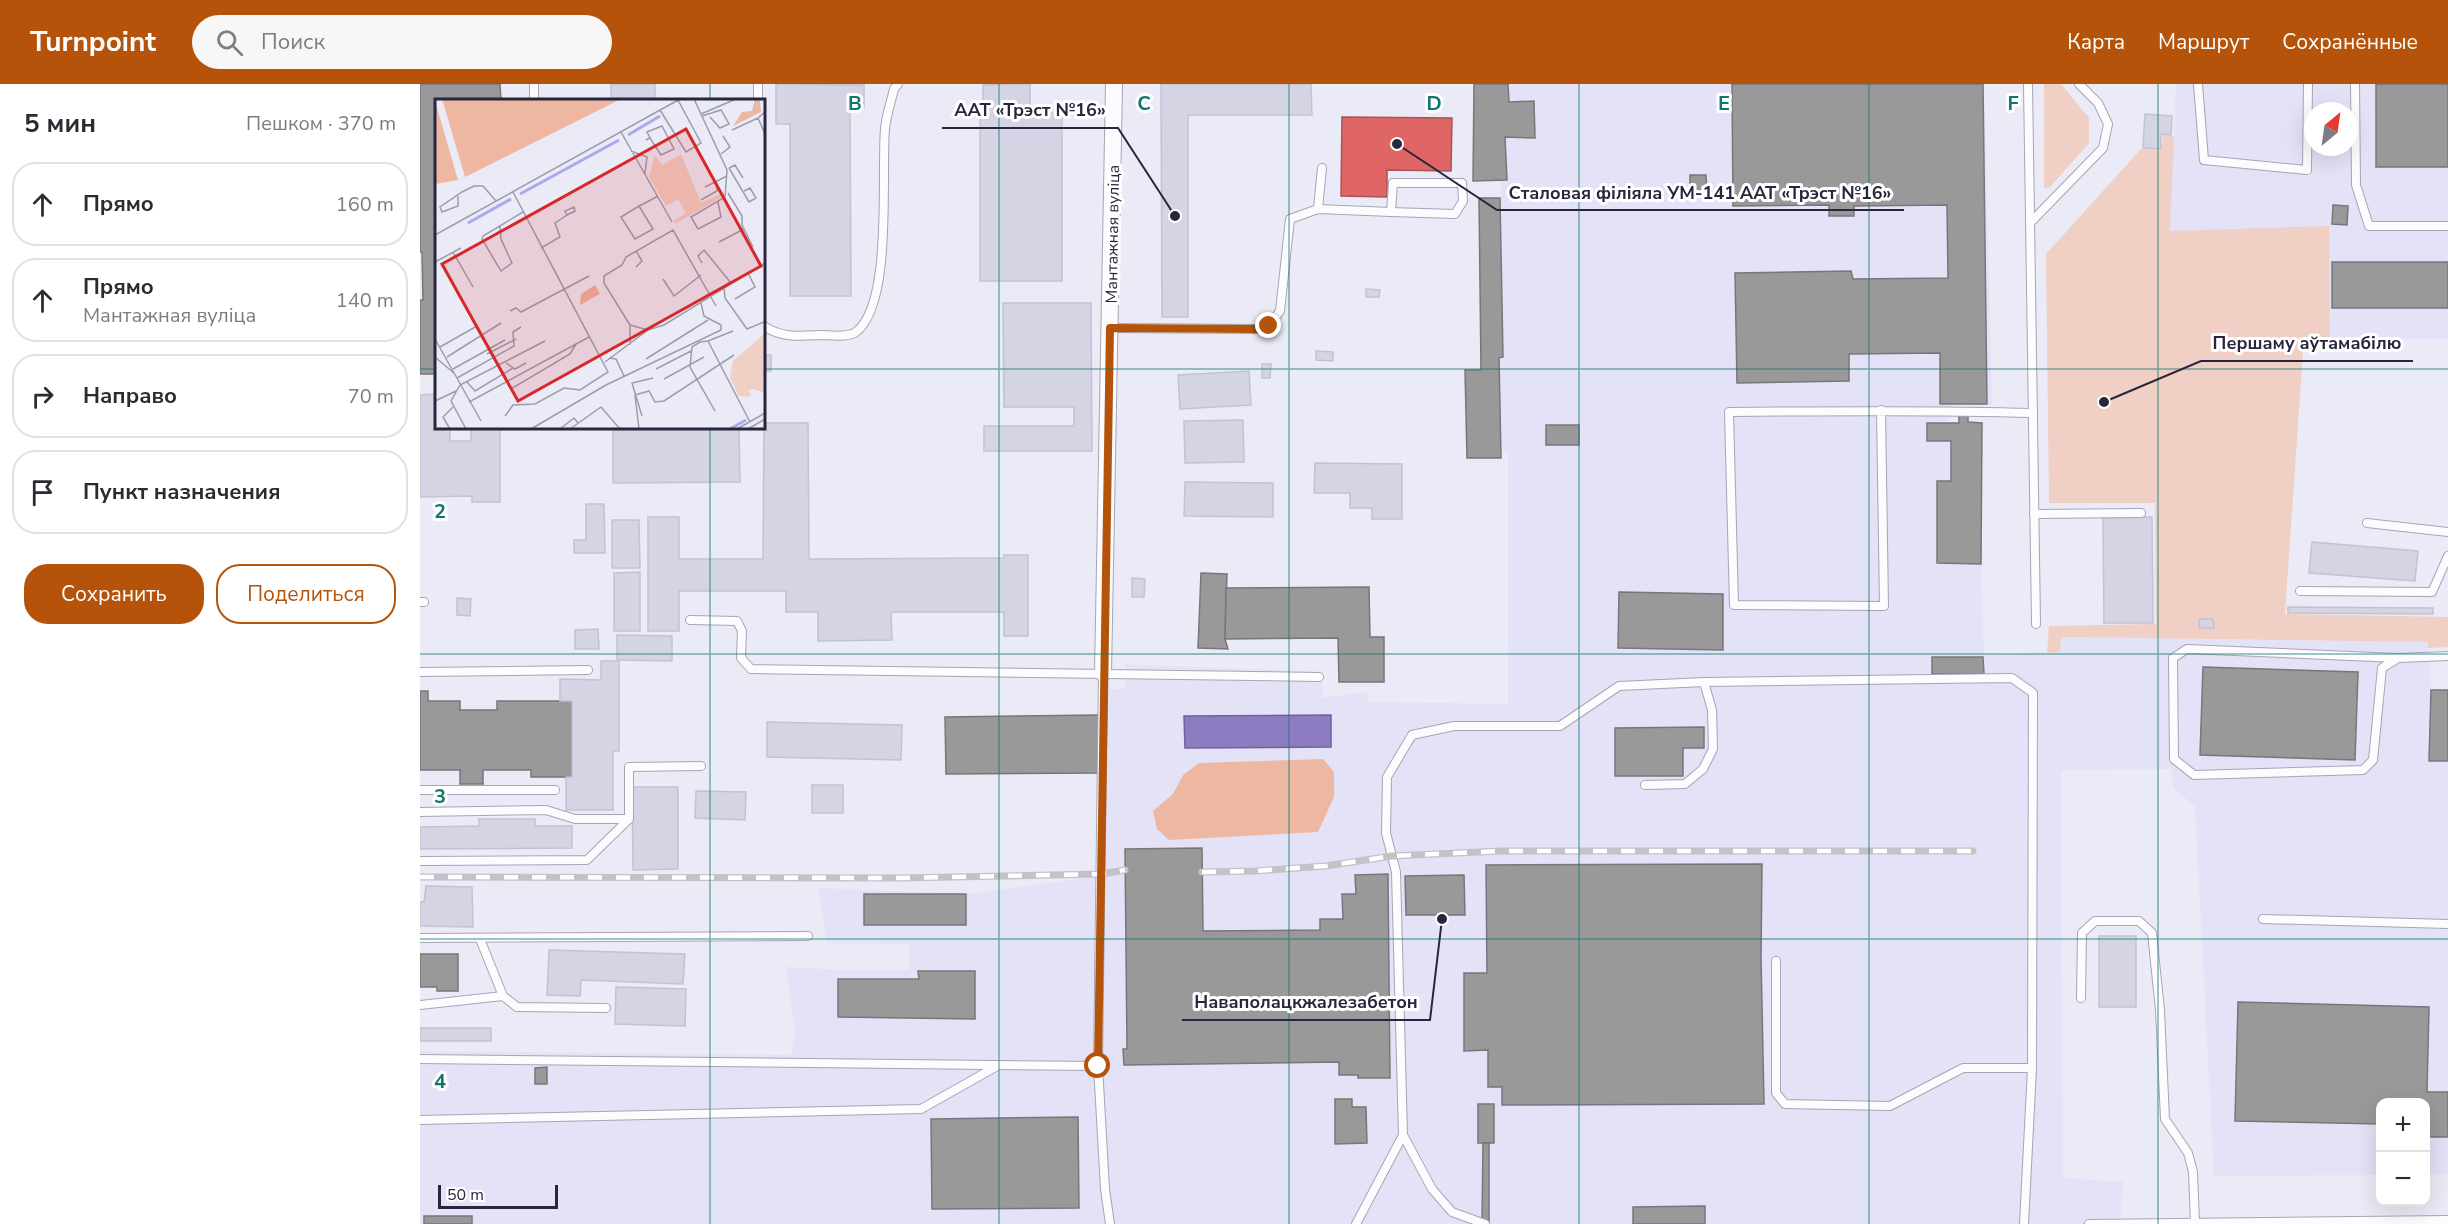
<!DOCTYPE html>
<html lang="ru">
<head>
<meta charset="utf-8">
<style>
  :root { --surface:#fff; --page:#f7f7f7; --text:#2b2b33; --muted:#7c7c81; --line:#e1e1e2; --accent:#b45309 }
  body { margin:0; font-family:"Nunito Sans",sans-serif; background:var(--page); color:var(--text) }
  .controls { position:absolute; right:18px; bottom:18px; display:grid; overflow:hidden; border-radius:12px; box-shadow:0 6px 24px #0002 }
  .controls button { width:54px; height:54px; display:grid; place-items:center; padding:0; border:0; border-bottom:2px solid var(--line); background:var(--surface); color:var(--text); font:30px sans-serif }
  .compass { position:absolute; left:1884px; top:18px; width:54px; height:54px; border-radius:50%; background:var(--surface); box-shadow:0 6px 24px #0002; rotate:29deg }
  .scale { position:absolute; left:18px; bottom:15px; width:120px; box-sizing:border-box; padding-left:6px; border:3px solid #27263c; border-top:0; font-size:16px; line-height:21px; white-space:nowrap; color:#27263c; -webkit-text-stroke:4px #fff; paint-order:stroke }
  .stop { position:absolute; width:18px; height:18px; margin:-14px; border:4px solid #b45309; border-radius:50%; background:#fff }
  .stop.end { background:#b45309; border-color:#fff; box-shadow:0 2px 6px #0008 }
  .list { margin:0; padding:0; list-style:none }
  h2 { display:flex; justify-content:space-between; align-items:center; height:78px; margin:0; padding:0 24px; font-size:26px }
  h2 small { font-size:20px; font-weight:400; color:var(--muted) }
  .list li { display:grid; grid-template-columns:39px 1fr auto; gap:18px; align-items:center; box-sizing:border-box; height:84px; margin:0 12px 12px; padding:0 12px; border:2px solid var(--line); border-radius:24px }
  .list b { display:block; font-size:22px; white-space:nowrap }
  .list p { margin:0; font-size:20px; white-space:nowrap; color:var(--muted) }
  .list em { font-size:20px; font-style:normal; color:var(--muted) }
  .actions { display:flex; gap:12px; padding:18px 24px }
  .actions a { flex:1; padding:14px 0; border:2px solid var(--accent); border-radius:24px; text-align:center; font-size:21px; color:var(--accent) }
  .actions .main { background:var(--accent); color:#fff }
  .icon { flex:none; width:33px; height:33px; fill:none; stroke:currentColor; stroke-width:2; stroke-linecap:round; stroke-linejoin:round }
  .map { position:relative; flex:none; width:2028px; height:1140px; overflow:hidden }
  header { display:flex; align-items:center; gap:36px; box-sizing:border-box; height:84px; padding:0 30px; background:var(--accent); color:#fff }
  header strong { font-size:28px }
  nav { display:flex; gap:33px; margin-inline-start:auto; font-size:21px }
  .search { width:420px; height:54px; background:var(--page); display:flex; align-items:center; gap:15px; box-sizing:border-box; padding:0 21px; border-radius:33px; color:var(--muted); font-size:22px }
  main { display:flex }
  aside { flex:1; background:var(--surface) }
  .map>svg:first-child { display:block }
  .built { fill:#e3e2f6; fill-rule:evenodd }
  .green { fill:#f0cfc4 }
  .forest { fill:#edb7a1 }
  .shops { fill:#e06666; stroke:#a85359; stroke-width:1.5 }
  .offices { fill:#8e7cc3; stroke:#6f629a; stroke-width:1.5 }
  .industry { fill:#999; stroke:#77767d; stroke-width:1.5 }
  .building { fill:#d4d4e5; stroke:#c2c2d1; stroke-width:1.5 }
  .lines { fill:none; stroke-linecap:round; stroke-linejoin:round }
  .lane-casing { stroke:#a6a5b4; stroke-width:10 }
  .street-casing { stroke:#a6a5b4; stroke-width:18 }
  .lane { stroke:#fcfcfe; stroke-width:8 }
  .street { stroke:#fcfcfe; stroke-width:16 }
  .rail-casing { stroke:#c2c2c7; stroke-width:7 }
  .rail { stroke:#fff; stroke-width:4.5; stroke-dasharray:14; stroke-linecap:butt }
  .route { stroke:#b45309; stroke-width:8 }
  .grid { fill:none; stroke:#0f766e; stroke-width:1.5; stroke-opacity:0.55 }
  .labels { text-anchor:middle; stroke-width:6; stroke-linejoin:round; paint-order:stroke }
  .street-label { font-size:16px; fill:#27263c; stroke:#fff }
  .inset-river { fill:none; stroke:#ada7ec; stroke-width:3 }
  .inset-road { fill:none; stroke:#9d9cac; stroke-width:1.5 }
  .view { fill:#d62828; fill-opacity:0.15; stroke:#d62828; stroke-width:3 }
  .inset-edge { fill:none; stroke:#27263c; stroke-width:3 }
  .grid-label { font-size:20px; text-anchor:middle; font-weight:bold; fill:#0f766e; stroke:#fff; stroke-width:6; stroke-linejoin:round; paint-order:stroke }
  .leader { fill:none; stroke:#27263c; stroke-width:2 }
  .callout-dot { fill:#27263c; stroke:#fff; stroke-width:2 }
  .callout-label { font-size:18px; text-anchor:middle; font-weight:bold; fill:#27263c; stroke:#fff; stroke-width:6; stroke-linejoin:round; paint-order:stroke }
</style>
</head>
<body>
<header>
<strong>Turnpoint</strong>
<div class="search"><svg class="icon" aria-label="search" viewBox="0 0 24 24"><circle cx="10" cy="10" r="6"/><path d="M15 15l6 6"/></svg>Поиск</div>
<nav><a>Карта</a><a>Маршрут</a><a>Сохранённые</a></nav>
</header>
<main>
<aside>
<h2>5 мин<small>Пешком · 370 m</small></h2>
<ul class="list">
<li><svg class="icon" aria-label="ahead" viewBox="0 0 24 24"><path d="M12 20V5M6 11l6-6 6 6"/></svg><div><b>Прямо</b></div><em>160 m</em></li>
<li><svg class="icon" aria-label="ahead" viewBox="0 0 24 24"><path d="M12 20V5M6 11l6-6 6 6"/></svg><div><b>Прямо</b><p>Мантажная вуліца</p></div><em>140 m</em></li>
<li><svg class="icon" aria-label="right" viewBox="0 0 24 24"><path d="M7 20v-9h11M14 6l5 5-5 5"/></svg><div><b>Направо</b></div><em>70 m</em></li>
<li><svg class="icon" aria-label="arrive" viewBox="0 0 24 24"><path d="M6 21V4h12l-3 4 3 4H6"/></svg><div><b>Пункт назначения</b></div></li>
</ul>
<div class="actions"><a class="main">Сохранить</a><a>Поделиться</a></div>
</aside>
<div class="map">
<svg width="2028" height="1140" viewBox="0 0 2028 1140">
  <rect width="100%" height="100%" fill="#ebebf7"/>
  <g class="built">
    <polygon points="1054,0 1564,0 1572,321 1530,320 1528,338 1562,339 1561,480 1564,571 1640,568 1640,553 2009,558 2011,605 2028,606 2028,1090 2006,1090 2006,1018 1960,1018 1960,1091 1794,1092 1775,722 1753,704 1751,685 1641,686 1643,1094 1703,1098 1700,1140 0,1140 0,967 371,971 375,947 366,883 426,886 489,886 489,860 407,859 398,804 546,810 676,793 683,605 705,605 705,580 902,588 902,614 947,608 948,618 1088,620 1088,368 1081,367 1079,274 1083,273 1081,97 1053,97"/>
    <path d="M1756 0H2028V255H1910L1908 143 1750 147ZM1893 27H1929V63H1893Z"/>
  </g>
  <g class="green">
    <polygon points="1624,0 1641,0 1669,34 1669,59 1630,103 1624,104"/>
    <polygon points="1743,51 1754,52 1750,147 1909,142 1910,255 1884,253 1865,530 2028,533 2028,563 2008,564 2008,558 1641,553 1640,568 1627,569 1629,542 1736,540 1735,419 1629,419 1626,170 1721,65 1742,66"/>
  </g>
  <polygon class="forest" points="903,675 914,688 914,713 898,748 749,756 737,745 733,727 753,710 763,691 779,679"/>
  <polygon class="shops" points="922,33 1032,34 1031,87 967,86 967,113 921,112"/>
  <polygon class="offices" points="911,631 911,663 765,664 764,632"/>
  <g class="industry">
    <polygon points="0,0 80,0 81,16 16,16 16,290 0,290 0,216 3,216 2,168 0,168"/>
    <polygon points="1054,0 1088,0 1089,18 1114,17 1115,54 1085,53 1087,96 1053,97"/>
    <polygon points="1312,0 1563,0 1567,320 1520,320 1520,269 1429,270 1429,297 1317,299 1315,189 1431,187 1433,195 1528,194 1527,121 1434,122 1434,132 1409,132 1409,121 1313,122"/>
    <rect x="1956" y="0" width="72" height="83"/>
    <polygon points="1270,91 1286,91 1287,108 1270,109"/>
    <polygon points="1059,114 1080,114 1083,273 1079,274 1081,374 1047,374 1045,286 1061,286"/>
    <polygon points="1913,121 1928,122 1927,141 1912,140"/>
    <rect x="1912" y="178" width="116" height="46"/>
    <polygon points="1539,331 1548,331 1548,338 1562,339 1561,480 1517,479 1517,397 1531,397 1531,357 1507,357 1507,339 1539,339"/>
    <rect x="1126" y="341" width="33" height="20"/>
    <polygon points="781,489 807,490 805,555 808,565 778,564"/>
    <polygon points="949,503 950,553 964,553 964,598 919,598 918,554 805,555 806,504"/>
    <polygon points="1199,508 1303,510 1303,566 1198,564"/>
    <polygon points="1512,573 1563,573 1564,590 1512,590"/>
    <polygon points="1783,583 1938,588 1935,676 1780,671"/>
    <polygon points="2011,606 2028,606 2028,677 2009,677"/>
    <polygon points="0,607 8,607 8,617 40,617 40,626 77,626 77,617 152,617 152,693 111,693 111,686 63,686 63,700 40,700 40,686 0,686"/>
    <polygon points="679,631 680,689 526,690 525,633"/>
    <polygon points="1284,643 1284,664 1263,664 1263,692 1195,692 1195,644"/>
    <polygon points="782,764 783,847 900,846 900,835 923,835 922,810 936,810 935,791 968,790 970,994 938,994 938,991 919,991 919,978 704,981 703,965 707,965 705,765"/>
    <polygon points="1342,780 1341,872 1344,1020 1082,1021 1082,1003 1068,1003 1068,966 1044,967 1044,889 1067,889 1066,781"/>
    <polygon points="1044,791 1045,831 986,831 985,792"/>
    <rect x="444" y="810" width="102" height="31"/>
    <polygon points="0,870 38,870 38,907 17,907 17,903 0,903"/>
    <polygon points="498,887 555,887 555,935 418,933 418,895 499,895"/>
    <polygon points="1818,918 2009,923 2007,1008 2028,1008 2028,1053 2006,1053 2006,1018 1960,1018 1960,1040 1815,1037"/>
    <polygon points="127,983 127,1000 115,1000 115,984"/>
    <polygon points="915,1015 932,1015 932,1023 946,1023 947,1059 915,1060"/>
    <rect x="1058" y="1020" width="16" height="39"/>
    <polygon points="658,1033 659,1124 512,1125 511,1035"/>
    <polygon points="1063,1059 1069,1059 1069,1140 1062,1140"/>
    <polygon points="1285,1122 1285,1140 1213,1140 1213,1123"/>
    <rect x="4" y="1132" width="48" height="8"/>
  </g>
  <g class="building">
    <rect x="191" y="0" width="44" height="16"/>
    <polygon points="356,0 444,1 444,23 430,23 431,212 370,212 370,40 356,40"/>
    <polygon points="593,0 610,0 610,23 642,23 642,197 560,197 560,23 563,23 563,1"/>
    <polygon points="741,0 891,0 892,31 768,31 768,233 742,233"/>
    <polygon points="1725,30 1752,32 1751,51 1741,50 1741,65 1723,64"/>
    <polygon points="946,205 960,206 959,213 946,213"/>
    <polygon points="583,219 671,219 672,367 564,367 564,342 654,342 654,323 584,323"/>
    <polygon points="896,267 913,268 913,277 896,276"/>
    <rect x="344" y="271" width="7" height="16"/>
    <polygon points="842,280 851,280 850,294 842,294"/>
    <polygon points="829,287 831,321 760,325 758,291"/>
    <polygon points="15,310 15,340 16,344 30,344 30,357 51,357 51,344 80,344 80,418 52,418 52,412 0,413 0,311"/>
    <polygon points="823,336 824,378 765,379 764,337"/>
    <polygon points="344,339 388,339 389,475 584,474 584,471 608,471 608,552 584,552 584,528 471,528 472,556 398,557 398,528 366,528 366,507 259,507 259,547 228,547 228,433 259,433 259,475 343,475"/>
    <polygon points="193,344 319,344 320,398 193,399"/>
    <polygon points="895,379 982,380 982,435 952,435 952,424 930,424 930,409 894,409"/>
    <polygon points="765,398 853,399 853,433 764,432"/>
    <polygon points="166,420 184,420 185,469 154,469 154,456 166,456"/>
    <polygon points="1732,433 1733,539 1684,539 1683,434"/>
    <polygon points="192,436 219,436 220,484 192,484"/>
    <polygon points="1892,458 1998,467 1995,497 1889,489"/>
    <polygon points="220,488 220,547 194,547 194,489"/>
    <polygon points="712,494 725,495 724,513 712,513"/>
    <polygon points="37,514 51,515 50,532 37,531"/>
    <polygon points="1868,523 2013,524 2013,530 1868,529"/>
    <polygon points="1779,535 1793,535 1794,544 1779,544"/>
    <polygon points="178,545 179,565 155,565 155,546"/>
    <polygon points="197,551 252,552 252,577 197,576"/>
    <polygon points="181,577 199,577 199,667 193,667 193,726 146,726 146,693 152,693 152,617 140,617 140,595 181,596"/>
    <polygon points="347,638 482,641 481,676 347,673"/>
    <rect x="392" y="701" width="31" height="28"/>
    <polygon points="212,703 258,703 258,785 213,786"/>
    <polygon points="276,707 326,708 325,736 275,734"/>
    <polygon points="59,735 115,735 115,742 152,742 152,764 0,765 0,743 59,742"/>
    <polygon points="6,802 52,803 53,843 0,842 0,818 4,818"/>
    <rect x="1679" y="852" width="37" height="71"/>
    <polygon points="129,866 265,870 263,900 161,896 160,912 127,911"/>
    <polygon points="196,903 266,905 265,942 195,940"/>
    <rect x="0" y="944" width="71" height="13"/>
  </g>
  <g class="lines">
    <g class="lane-casing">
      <g id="lane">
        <polyline points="114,0 114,16"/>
        <polyline points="338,0 338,16"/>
        <polyline points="1608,0 1616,540"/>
        <polyline points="1778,0 1784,76 1887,86 1888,0"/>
        <polyline points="1935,0 1936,101 1949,142 2028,142"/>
        <polygon points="973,99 1042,99 1043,117 1035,130 971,128"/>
        <polyline points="898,125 902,84"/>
        <polyline points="1610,139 1683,64 1688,40 1678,19 1659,0"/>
        <path d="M344 242C361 254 380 252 400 251 410 251 428 254 436 248 473 220 461 90 465 45 466 32 471 18 474 5L478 0"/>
        <polyline points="690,244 837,245 849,242 860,227 870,135 898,125 971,128"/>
        <path d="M1461 326 1464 522 1314 521 1309 328C1411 327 1512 326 1613 329"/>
        <polyline points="1614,430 1721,429"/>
        <polyline points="1947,439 2028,448"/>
        <polyline points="1880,507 2012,508 2028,472"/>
        <polyline points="0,518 4,518"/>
        <polyline points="270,536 317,537 322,547 321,574 331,585 899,593"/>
        <polyline points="1978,574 1962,584 1953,676 1943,686 1774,691 1754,675 1753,574 1767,565 1978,574 2028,572"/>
        <polyline points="0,588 168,586"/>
        <polyline points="683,589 678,982 685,1105 690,1140"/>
        <polyline points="1225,701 1265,700 1283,685 1293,665 1292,626 1284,598"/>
        <polyline points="0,706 135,706"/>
        <polyline points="0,728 126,726 155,735 209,735"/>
        <polyline points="0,777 167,776 209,735 209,683 281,682"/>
        <polyline points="1843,835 2028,840"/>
        <polyline points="0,854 388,852"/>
        <polyline points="60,855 83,912 97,923 186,924"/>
        <polyline points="1356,877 1356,1009 1365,1020 1470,1022 1543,984 1612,984"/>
        <polyline points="1661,914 1662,849 1675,837 1719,837 1732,849 1740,926 1745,1035 1768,1069 1773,1088 1775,1139"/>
        <polyline points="0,921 83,912"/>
        <polyline points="0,975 678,982"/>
        <polyline points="0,1036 501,1025 579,981"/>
        <polyline points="983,1051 1012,1105 1032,1128 1065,1140"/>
        <polyline points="936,1140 983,1051 976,788 966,749 967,693 992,651 1034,642 1140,642 1199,602 1284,598 1592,594 1613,609 1612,984 1604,1140"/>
        <polyline points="1669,1140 2028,1136"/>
      </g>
    </g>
    <g class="street-casing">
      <polyline id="street" points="683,589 694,0"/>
    </g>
    <use href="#lane" class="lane"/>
    <use href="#street" class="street"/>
    <g class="rail-casing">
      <g id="rail">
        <polyline points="782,788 836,787 906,782 972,772 1081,767 1553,767"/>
        <polyline points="0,793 482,794 681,790 705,786"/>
      </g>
    </g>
    <use href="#rail" class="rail"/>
  </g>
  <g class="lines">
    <polyline class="route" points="678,982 690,244 837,245 849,242"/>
  </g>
  <path class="grid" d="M290 0V16M579 0V1140M869 0V1140M1159 0V1140M1449 0V1140M1738 0V1140M0 285H16M344 285H2028M290 344V1140M0 570H2028M0 855H2028"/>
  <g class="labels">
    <g class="street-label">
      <text transform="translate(692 150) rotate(-89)" y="6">Мантажная вуліца</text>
    </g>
  </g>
  <g transform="translate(15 15)">
    <rect width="330" height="330" fill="#ebebf7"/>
    <path d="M246 55 266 104 289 93 290 96 240 125 239 122 251 114 243 100 231 107 214 78 220 56 227 66ZM330 234V294L318 290 313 292 317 296 314 298 304 297 295 279 298 262Z" fill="#f0cfc4"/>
    <path d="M7 0H186L30 78ZM320 0 325 2 326 13 298 27 307 13 317 12ZM0 2 23 81 0 85ZM160 186 165 195 145 206 146 195Z" fill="#edb7a1"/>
    <path class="inset-river" d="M193 36 225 17M85 95 184 41M33 124 76 100M295 330 311 321"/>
    <path class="inset-road" d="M259 0 292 71 290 98 256 118 263 130 286 118 283 103M225 11 251 53 266 44 243 1M330 13 323 19 330 35M266 15 301 0M267 17 286 11 294 25 285 29 275 18M297 31 323 19M186 33 237 123M211 41 215 39 212 33 227 27 239 50 226 56 215 39M196 52 212 58 210 74M286 55 295 48 288 37M294 69 314 103 321 99 315 89 309 92M294 69 300 66 308 79M270 88 292 77M293 94 307 117V126L318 148M23 97V107L7 113 5 108 27 93 39 87H48L61 102M266 101 282 92V84M204 107 218 130 200 140 186 118 204 107 212 103 223 97M139 108 140 112 132 116 130 112ZM65 127 66 140 77 164 66 172 47 140 48 137 88 113M0 136 245 0M284 143 309 130M106 149 125 138 120 124 132 116M18 153 38 188M0 163 26 149M267 164 263 157 269 151 296 184M201 168 207 162 201 152M228 180 239 197 266 176M289 188 290 199 312 230 329 223M300 200 320 188 313 174M75 212 81 209 86 213 154 177M195 226 213 231M0 240 46 322M273 242 298 232M195 246V226L169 184V177L187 166 191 158 238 131 281 207M5 248 42 227M52 255 81 240M0 258 20 275M12 258 66 224M174 259 181 260 189 277M211 260 273 221M170 263 213 231 229 226 330 164M71 264 80 270 91 264M18 270 70 241M221 270 256 252M22 279 79 247 78 233 86 228M229 280 269 258M72 282 76 290 135 255 141 245M32 283 40 292 78 269M0 302 21 292M34 303 154 238M280 312 255 268 257 248 265 243 273 242 315 323M70 317 78 306 100 305 129 289 145 291 173 273 78 93M207 317 197 284 218 279M15 330 8 318 18 308M31 330 16 302 25 286 110 242M96 330 171 286 286 231V226L269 217 266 204M125 330 139 319 143 324M135 330 166 308 185 330M204 330 200 296 214 292 220 303 229 302 299 256M302 330 330 314M313 330 330 320"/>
    <path class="view" d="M251 30 326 167 83 302 7 165Z"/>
    <rect width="330" height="330" class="inset-edge"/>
  </g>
  <g class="grid-label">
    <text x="435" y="26">B</text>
    <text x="724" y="26">C</text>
    <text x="1014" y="26">D</text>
    <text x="1304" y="26">E</text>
    <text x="1593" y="26">F</text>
    <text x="20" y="434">2</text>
    <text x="20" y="719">3</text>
    <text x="20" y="1004">4</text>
  </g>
  <path class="leader" d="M755 132L698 44H522M977 60L1077 126H1484M1684 318L1781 277H1993M1022 835L1010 936H762"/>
  <g class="callout-dot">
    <circle cx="755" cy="132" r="6"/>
    <circle cx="977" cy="60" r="6"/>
    <circle cx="1684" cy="318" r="6"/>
    <circle cx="1022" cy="835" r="6"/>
  </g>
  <g class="callout-label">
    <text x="610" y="32">ААТ «Трэст №16»</text>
    <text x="1280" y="115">Сталовая філіяла УМ-141 ААТ «Трэст №16»</text>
    <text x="1887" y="265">Першаму аўтамабілю</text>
    <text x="886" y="924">Наваполацкжалезабетон</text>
  </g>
</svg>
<div class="controls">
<button>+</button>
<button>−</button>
</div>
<svg class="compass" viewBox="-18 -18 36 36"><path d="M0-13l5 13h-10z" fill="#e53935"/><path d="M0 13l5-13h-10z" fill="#7c7c81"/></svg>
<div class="scale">50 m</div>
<div class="stop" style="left:678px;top:982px"></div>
<div class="stop end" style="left:849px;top:242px"></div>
</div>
</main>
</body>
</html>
